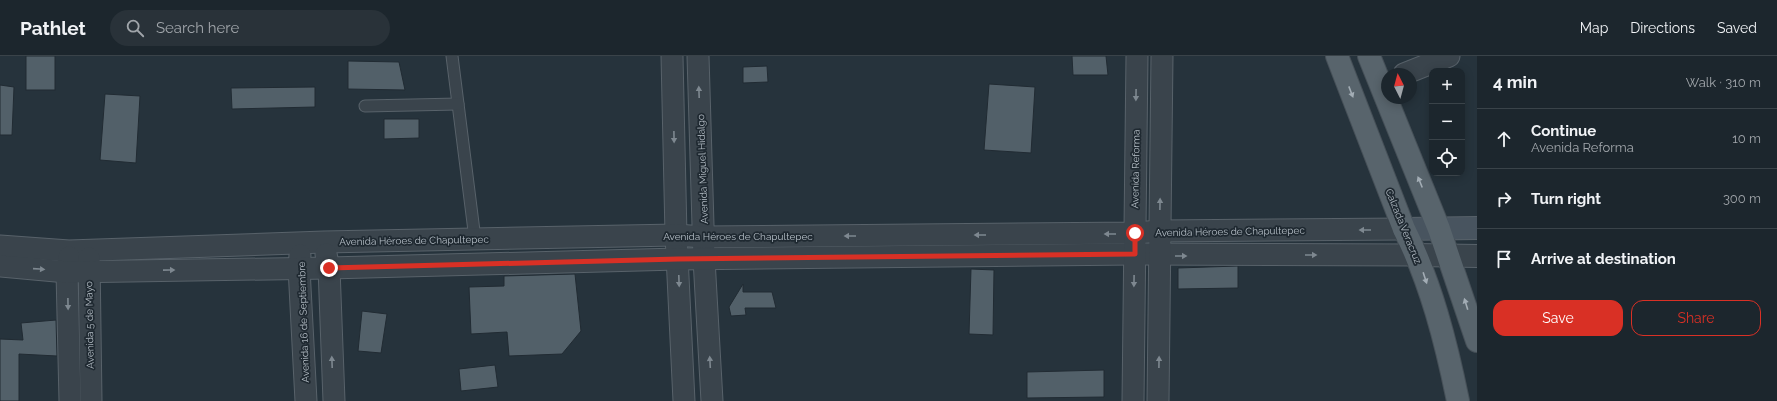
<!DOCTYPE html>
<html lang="en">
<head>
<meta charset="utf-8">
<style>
  :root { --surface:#1c262d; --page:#293239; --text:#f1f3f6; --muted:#a0a5aa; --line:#3a4349; --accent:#d93025 }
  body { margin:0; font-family:Raleway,sans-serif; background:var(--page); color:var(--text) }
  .controls { position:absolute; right:12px; top:12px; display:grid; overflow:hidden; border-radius:8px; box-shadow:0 2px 10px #0003 }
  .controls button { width:36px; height:36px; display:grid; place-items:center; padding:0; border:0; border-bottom:1px solid var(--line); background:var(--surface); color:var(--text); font:20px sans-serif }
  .compass { position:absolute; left:1381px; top:12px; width:36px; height:36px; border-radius:50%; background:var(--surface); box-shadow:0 2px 10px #0003; rotate:354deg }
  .stop { position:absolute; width:12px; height:12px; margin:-9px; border:3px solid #d93025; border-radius:50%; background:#fff }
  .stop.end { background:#d93025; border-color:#fff; box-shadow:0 1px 4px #0008 }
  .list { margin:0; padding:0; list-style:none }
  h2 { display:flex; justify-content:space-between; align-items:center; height:52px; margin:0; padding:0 16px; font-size:17px }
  h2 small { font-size:13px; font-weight:400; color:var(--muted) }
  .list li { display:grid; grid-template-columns:26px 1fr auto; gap:12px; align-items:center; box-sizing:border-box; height:60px; padding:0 16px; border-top:1px solid var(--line) }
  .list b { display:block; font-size:15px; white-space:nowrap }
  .list p { margin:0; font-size:13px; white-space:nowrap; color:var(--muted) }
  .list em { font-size:13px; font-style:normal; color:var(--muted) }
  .actions { display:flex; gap:8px; padding:12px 16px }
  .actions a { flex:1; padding:9px 0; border:1px solid var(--accent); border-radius:12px; text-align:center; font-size:14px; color:var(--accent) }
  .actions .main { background:var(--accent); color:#fff }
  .icon { flex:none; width:22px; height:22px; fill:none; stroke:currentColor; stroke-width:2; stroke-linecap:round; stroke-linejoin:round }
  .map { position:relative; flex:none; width:1477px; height:345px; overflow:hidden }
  header { display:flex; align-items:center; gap:24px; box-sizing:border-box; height:56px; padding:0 20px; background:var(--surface); border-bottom:1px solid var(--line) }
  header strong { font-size:19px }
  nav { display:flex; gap:22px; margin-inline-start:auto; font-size:14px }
  .search { width:280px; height:36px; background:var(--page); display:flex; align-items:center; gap:10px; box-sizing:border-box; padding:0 14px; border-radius:22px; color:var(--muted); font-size:15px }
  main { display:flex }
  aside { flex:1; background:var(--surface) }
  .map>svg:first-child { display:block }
  .building { fill:#526069; stroke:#212b33 }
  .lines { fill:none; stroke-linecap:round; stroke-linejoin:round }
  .service-casing { stroke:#58626a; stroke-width:13 }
  .minor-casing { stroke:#58626a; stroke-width:23 }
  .tertiary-casing { stroke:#58626a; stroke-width:24 }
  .secondary-casing { stroke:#58626a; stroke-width:24 }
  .primary-casing { stroke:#465058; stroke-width:24 }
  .service { stroke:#3a444c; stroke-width:11 }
  .minor { stroke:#3a444c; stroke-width:21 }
  .tertiary { stroke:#3a444c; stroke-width:22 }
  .secondary { stroke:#48545f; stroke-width:22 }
  .primary { stroke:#58646c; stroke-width:22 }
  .oneway { fill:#7e8890 }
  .oneway2 { fill:#a3adb5 }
  .route { stroke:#d93025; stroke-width:5 }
  .labels { text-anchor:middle; stroke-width:3.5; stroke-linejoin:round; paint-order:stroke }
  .street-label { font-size:10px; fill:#b6bfc7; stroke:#1f2931 }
</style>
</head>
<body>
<header>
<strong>Pathlet</strong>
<div class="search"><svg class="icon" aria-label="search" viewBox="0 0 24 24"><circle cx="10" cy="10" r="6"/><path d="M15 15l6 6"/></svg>Search here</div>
<nav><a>Map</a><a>Directions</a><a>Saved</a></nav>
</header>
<main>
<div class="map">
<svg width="1477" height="345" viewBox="0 0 1477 345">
  <rect width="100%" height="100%" fill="#26333c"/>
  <g class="building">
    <rect x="26" y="0" width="29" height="34"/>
    <polygon points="1072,0 1106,0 1108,19 1073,19"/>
    <polygon points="348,5 399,6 405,34 348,33"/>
    <polygon points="767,10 768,26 743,27 743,11"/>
    <polygon points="989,28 1035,31 1031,97 984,94"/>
    <polygon points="0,29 14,31 12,79 0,79"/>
    <polygon points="315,31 315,51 232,53 231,32"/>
    <polygon points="105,38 140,40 136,107 100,104"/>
    <polygon points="384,63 419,63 419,82 384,83"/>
    <polygon points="1238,210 1238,232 1178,233 1178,212"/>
    <polygon points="971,213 994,214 993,279 969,278"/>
    <polygon points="575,218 581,275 562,298 509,300 507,276 471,278 469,231 504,230 504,220"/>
    <polygon points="743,228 743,236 772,236 776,252 745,252 746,259 731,260 729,251"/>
    <polygon points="362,255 387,258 381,297 358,295"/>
    <polygon points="56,264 57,300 19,298 19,345 0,345 0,283 23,284 21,267"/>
    <polygon points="495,309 498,331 461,335 459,313"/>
    <polygon points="1104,314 1104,341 1027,342 1027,316"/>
  </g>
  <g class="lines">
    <g class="service-casing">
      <g id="service">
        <polyline points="452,0 475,183"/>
        <polyline points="365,50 458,48"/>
      </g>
    </g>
    <g class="minor-casing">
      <g id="minor">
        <polyline points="672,0 676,179 684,345"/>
        <polyline points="698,0 704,203 712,345"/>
        <polyline points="1404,18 1449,0"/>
        <polyline points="0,190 69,195 324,186 676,179 704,181 1135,177 1160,175 1404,173"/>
        <polyline points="326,198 329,212 334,345"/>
        <polyline points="300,199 299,212 306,345"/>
        <polyline points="69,201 67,216 70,345"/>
        <polyline points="89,202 91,345"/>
        <polyline points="0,210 67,216 329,212 678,203 1135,198 1417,199"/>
        <polyline points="1133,345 1137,0"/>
        <polyline points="1158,345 1162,0"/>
      </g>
    </g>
    <g class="tertiary-casing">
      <polyline id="tertiary" points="1417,199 1477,200"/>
    </g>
    <g class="secondary-casing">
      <polyline id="secondary" points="1404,173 1477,172"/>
    </g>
    <g class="primary-casing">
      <g id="primary">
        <path d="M1337 0 1404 173C1431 227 1446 286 1458 345"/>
        <polyline points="1369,0 1439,173 1477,285"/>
      </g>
    </g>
    <use href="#service" class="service"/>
    <use href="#minor" class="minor"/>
    <use href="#tertiary" class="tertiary"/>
    <use href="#secondary" class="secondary"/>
    <use href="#primary" class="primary"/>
  </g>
  <defs><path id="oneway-solid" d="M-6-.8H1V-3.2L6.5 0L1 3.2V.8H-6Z"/></defs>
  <g class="oneway">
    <use href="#oneway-solid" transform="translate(699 36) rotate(-92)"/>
    <use href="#oneway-solid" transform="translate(1136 39) rotate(91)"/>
    <use href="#oneway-solid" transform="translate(674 81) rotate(89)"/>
    <use href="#oneway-solid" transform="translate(1160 148) rotate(-89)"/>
    <use href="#oneway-solid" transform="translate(1365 174) rotate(180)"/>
    <use href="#oneway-solid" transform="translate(1110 178) rotate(180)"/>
    <use href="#oneway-solid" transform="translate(980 179) rotate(180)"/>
    <use href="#oneway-solid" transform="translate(850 180) rotate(180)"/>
    <use href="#oneway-solid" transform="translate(1311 199)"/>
    <use href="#oneway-solid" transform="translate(1181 200)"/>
    <use href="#oneway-solid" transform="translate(39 213) rotate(4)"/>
    <use href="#oneway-solid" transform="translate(169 214) rotate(-1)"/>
    <use href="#oneway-solid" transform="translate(679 225) rotate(88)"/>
    <use href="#oneway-solid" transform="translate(1134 225) rotate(91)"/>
    <use href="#oneway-solid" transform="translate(68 248) rotate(89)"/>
    <use href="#oneway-solid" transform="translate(332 306) rotate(-92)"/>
    <use href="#oneway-solid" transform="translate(710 306) rotate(-93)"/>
    <use href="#oneway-solid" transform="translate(1159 306) rotate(-89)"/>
  </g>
  <g class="oneway2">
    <use href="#oneway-solid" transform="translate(1351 36) rotate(69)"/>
    <use href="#oneway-solid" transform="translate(1420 126) rotate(-112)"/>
    <use href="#oneway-solid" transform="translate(1425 222) rotate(72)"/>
    <use href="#oneway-solid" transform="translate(1466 248) rotate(-107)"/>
  </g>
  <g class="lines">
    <polyline class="route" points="329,212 678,203 1135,198 1135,177"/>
  </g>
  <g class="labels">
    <g class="street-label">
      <text transform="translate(702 113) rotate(-92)" y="4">Avenida Miguel Hidalgo</text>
      <text transform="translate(1135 113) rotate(-89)" y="4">Avenida Reforma</text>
      <text transform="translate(1404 170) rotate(68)" y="4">Calzada Veracruz</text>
      <text transform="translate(1230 175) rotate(-1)" y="4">Avenida Héroes de Chapultepec</text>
      <text x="738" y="184">Avenida Héroes de Chapultepec</text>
      <text transform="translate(414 184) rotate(-1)" y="4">Avenida Héroes de Chapultepec</text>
      <text transform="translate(303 266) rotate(-92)" y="4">Avenida 16 de Septiembre</text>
      <text transform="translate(89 269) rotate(-91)" y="4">Avenida 5 de Mayo</text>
    </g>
  </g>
</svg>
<div class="controls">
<button>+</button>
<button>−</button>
<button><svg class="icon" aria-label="locate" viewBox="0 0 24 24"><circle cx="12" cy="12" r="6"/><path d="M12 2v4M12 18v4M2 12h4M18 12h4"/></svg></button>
</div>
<svg class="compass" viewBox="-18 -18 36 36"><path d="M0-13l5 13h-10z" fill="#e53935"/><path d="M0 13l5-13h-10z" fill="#a0a5aa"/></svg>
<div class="stop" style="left:1135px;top:177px"></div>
<div class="stop end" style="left:329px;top:212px"></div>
</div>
<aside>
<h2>4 min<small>Walk · 310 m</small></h2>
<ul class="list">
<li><svg class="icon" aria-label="ahead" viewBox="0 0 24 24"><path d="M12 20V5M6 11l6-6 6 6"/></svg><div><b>Continue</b><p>Avenida Reforma</p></div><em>10 m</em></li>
<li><svg class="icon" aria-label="right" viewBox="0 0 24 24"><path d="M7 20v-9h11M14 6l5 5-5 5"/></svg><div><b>Turn right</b></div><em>300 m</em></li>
<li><svg class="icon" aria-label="arrive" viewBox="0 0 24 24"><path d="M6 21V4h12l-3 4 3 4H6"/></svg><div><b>Arrive at destination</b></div></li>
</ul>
<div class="actions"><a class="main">Save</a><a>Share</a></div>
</aside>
</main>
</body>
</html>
